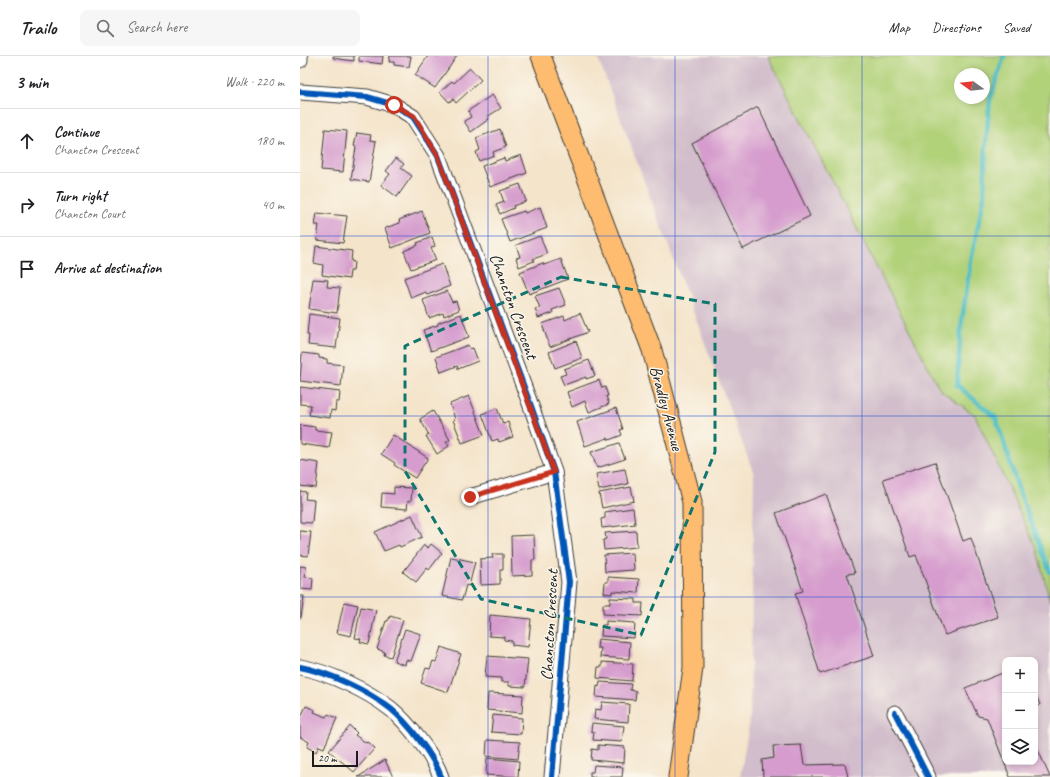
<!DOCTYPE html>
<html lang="en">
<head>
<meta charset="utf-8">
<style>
  :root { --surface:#fff; --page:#f6f6f6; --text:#202124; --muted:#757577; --line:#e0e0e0 }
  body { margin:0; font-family:Caveat,sans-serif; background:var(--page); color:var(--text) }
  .controls { position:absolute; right:12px; bottom:12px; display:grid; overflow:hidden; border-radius:8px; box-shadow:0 2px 6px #0003 }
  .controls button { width:36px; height:36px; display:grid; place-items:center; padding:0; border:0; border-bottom:1px solid var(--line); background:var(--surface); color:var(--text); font:20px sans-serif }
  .compass { position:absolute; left:654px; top:12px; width:36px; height:36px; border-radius:50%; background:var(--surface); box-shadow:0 2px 6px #0003; rotate:285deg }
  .scale { position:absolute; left:12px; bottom:10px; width:46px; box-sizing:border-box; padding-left:4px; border:2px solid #1c1c1c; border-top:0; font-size:11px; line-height:14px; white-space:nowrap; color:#1c1c1c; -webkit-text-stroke:3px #fbf7ec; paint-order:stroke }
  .stop { position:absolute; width:12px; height:12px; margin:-9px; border:3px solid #c8321e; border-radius:50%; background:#fff }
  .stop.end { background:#c8321e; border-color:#fff; box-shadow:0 1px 4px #0008 }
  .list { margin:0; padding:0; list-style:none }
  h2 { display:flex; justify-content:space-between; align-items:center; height:52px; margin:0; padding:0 16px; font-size:17px }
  h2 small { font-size:13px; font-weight:400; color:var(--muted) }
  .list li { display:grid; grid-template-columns:26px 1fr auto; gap:12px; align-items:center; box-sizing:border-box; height:64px; padding:0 16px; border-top:1px solid var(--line) }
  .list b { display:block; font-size:15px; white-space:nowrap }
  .list p { margin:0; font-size:13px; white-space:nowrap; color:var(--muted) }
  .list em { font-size:13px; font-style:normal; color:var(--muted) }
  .icon { flex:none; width:22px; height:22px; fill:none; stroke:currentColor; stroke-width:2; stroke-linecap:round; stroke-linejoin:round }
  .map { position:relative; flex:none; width:750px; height:721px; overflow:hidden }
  header { display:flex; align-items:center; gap:24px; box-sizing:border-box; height:56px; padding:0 20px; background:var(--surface); border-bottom:1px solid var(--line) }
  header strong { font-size:19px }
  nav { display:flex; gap:22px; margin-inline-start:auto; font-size:14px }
  .search { width:280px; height:36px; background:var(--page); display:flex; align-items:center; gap:10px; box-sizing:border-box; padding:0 14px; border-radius:8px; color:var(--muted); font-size:15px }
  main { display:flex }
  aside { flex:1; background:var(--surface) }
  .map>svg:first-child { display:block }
  .industrial { fill:#d1bdcb; fill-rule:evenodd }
  .green { fill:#b2d27a; stroke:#67774b; fill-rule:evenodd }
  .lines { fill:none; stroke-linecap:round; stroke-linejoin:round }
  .stream { stroke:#51bfc5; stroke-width:4.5 }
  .building { fill:#d59ccd }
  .minor-casing { stroke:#3c3a36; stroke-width:17 }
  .major-casing { stroke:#3c3a36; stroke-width:21 }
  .minor { stroke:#fff; stroke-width:15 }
  .major { stroke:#febc70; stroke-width:19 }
  .cycleway-casing { stroke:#fbf7ec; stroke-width:8 }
  .cycleway { stroke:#0057b8; stroke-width:6 }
  .route { stroke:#c8321e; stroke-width:5 }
  .marked { fill:none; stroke:#0f766e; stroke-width:3; stroke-dasharray:8 5; stroke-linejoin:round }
  .grid { fill:none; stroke:#1d4ed8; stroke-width:1; stroke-opacity:0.55 }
  .labels { text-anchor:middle; stroke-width:3; stroke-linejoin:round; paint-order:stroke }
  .street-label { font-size:17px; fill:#1c1c1c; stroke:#fbf7ec }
</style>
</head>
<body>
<header>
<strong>Trailo</strong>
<div class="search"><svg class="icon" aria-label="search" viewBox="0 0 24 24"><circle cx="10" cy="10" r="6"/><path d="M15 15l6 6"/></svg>Search here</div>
<nav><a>Map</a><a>Directions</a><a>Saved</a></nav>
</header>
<main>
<aside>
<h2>3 min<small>Walk · 220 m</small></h2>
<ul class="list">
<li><svg class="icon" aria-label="ahead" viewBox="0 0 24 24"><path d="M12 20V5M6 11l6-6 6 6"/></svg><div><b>Continue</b><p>Chancton Crescent</p></div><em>180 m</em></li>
<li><svg class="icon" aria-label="right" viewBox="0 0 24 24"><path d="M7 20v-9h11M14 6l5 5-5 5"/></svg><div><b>Turn right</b><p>Chancton Court</p></div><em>40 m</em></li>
<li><svg class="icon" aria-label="arrive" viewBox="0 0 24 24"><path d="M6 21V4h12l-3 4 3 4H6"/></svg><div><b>Arrive at destination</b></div></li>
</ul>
</aside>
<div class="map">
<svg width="750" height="721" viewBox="0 0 750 721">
  <rect width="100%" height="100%" fill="#fbf7ec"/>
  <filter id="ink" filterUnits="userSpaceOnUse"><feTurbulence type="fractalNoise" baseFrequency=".025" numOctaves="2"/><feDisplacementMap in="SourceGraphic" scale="8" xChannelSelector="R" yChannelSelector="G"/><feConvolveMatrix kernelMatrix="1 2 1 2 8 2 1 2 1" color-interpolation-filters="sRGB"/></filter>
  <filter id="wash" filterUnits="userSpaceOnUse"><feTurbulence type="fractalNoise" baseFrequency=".012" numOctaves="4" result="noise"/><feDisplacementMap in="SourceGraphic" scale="16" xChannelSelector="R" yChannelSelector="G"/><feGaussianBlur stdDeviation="0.9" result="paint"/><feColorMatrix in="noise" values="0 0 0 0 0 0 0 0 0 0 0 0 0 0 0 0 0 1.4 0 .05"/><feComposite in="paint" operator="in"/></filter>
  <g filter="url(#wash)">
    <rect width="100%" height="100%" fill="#f4e4ca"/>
    <path class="industrial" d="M303 0H468L640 334 675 359 737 494 750 545V721H440L450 663 454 418 298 2ZM705 604H735V706H705Z"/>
    <path class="green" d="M468 0H750V545L737 494 675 359 640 334ZM660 18H684V42H660Z"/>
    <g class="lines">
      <polyline class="stream" points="704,0 690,44 686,84 684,142 671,204 661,271 657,329 696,362 719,435 750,516"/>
    </g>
    <g id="blocks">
      <g class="building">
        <polygon points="33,0 54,0 54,5 33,2"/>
        <polygon points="59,0 83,0 82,8 59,5"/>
        <polygon points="90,0 111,0 109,11 94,9 94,6 89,6"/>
        <polygon points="128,0 157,0 135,32 115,19"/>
        <polygon points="170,12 181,24 156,47 153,43 149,46 140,36 152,25 154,27"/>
        <polygon points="192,39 201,52 187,61 189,63 171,76 164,65 171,61 168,55"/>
        <polygon points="458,51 510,160 443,193 392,87"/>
        <polygon points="25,73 47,75 43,116 21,114"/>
        <polygon points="200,73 206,91 193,96 194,99 179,105 176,96 180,94 176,82"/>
        <polygon points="57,77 71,79 70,84 76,85 69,126 51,123 56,91 54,90"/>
        <polygon points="221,99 227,117 190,131 182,110 204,102 205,105"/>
        <polygon points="96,102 104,108 101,112 112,120 97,141 81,129 90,118 86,115"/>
        <polygon points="220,128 226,145 213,150 214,152 200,158 196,149 204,146 200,135"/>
        <polygon points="240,151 247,172 210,186 201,163 224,155 225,157"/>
        <polygon points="122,155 130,177 92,192 85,172 100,167 99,164"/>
        <polygon points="17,157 47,160 43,187 17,184 19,169 15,169"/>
        <polygon points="240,180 247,198 233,203 234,205 219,211 216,202 220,201 216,189"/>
        <polygon points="132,181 135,190 131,192 136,204 111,213 104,195 118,189 117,187"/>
        <polygon points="16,190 52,195 51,205 54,206 53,215 50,215 49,223 22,219 23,209 14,207"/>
        <polygon points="261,203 268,223 229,238 220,216 243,207 244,209"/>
        <polygon points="142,208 150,230 127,239 126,236 111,242 104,222"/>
        <polygon points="13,223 28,224 27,231 40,232 37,257 9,253"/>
        <polygon points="259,232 266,249 252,254 253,257 238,262 235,253 240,252 235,240"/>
        <polygon points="147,235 152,246 156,245 159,254 144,260 143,257 129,262 123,244"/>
        <polygon points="280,257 288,276 250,291 242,268 264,260 265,264"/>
        <polygon points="9,258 40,262 36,292 8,289 9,279 7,279"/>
        <polygon points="161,258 169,281 131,295 123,274 138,269 138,267"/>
        <polygon points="276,285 282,302 255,312 249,296"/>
        <polygon points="168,289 170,293 173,292 178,305 158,313 157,310 141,316 136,301"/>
        <polygon points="2,297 19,299 19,302 27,303 27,307 43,309 41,330 0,325"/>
        <polygon points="289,304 295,320 286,323 286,321 264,329 260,320 266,318 264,313"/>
        <polygon points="299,324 302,332 305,331 308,340 306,340 309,348 289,356 285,345 272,351 267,336"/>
        <polygon points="0,331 40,336 39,346 36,346 35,355 31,354 30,362 9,359 11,349 0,348"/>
        <polygon points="169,340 184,379 162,387 153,364 155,363 150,348"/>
        <polygon points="197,352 203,368 208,366 213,381 199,386 198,383 192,385 182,358"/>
        <polygon points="316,352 323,373 320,374 322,379 309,384 308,382 285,390 277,366"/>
        <polygon points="133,355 150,384 146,386 149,390 137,398 126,380 129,379 120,363"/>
        <polygon points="0,369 15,371 15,374 32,376 29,392 0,388"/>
        <polygon points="93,379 128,402 115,422 94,409 95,407 81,398"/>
        <polygon points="319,387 325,403 297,412 291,396"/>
        <polygon points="0,404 19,407 16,432 0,430"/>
        <polygon points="635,406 663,485 671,482 698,561 645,579 616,499 610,501 583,423"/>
        <polygon points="325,413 328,428 299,434 296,418"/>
        <polygon points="94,431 112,432 111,445 108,445 107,453 81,451 82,437 94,438"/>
        <polygon points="331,431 334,445 302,452 299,437"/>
        <polygon points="0,435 6,436 5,443 14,444 12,467 0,466"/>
        <polygon points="526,438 555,517 547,518 574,600 520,618 495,537 503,535 476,457"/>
        <polygon points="333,452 335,468 302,472 301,463 305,462 305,456"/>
        <polygon points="112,459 122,481 100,491 99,489 84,495 75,476"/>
        <polygon points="0,475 11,476 8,500 0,499"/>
        <polygon points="336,475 337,491 304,494 303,484 306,483 305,477"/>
        <polygon points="234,479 235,504 232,504 232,519 212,520 211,480"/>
        <polygon points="131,488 142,497 129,514 127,512 116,526 103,516 124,489 128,492"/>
        <polygon points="333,497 334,514 305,516 304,499"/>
        <polygon points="192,498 203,498 203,514 200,514 200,528 181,529 180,503 193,502"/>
        <polygon points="151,501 175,506 169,530 166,529 162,544 142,540"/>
        <polygon points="0,510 6,511 5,521 13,522 12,534 0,533"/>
        <polygon points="308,521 339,523 338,537 312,535 312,538 304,537 305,526 308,526"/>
        <polygon points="0,540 4,540 1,562 0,562"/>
        <polygon points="310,542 336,543 336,547 343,547 342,560 303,558 303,548 310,548"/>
        <polygon points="44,546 58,549 51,580 37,577"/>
        <polygon points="61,551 76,554 69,588 60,586 61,583 55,582"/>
        <polygon points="190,559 231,563 228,591 212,589 212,585 204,584 204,581 189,580"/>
        <polygon points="90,560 103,564 91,601 84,599 85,596 77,593 86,565 88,565"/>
        <polygon points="306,565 335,567 334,582 301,580 302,569 306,569"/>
        <polygon points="105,573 121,578 111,605 106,604 105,609 94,605"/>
        <polygon points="298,583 330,586 329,603 300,601 301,592 297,592"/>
        <polygon points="141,591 161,598 148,636 121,627 126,612 130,613 133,605 136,606"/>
        <polygon points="187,600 228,603 225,631 209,630 209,626 201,626 201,622 185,621"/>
        <polygon points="302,606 333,608 332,625 297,622 298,611 302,611"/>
        <polygon points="705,616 705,706 735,706 735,687 750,721 710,721 687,662 678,660 665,632"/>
        <polygon points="300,626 331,628 330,634 336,635 335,644 296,641 297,630 299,631"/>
        <polygon points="735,636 740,649 735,651"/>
        <polygon points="188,637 223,639 222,657 187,654"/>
        <polygon points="302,646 329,648 328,666 294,663 295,653 301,654"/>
        <polygon points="6,650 15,654 14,656 26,661 28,658 37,662 24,692 19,690 16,696 7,691 9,686 0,681 0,663"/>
        <polygon points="193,659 222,662 221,678 191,676"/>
        <polygon points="292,667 324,670 322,686 293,684 294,676 291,675"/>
        <polygon points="50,670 57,677 55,679 66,687 67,686 75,692 54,716 29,695"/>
        <polygon points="187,684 220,686 218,703 186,700"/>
        <polygon points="298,689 325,691 324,707 291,704 292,693 298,694"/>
        <polygon points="501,689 504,709 545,708 548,721 463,721 462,704 474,702 473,690"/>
        <polygon points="187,702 219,705 218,721 186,719"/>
        <polygon points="85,704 93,721 58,721"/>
        <polygon points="294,709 323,711 322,721 290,721 290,716 293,716"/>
      </g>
    </g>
  </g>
  <g filter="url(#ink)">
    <use href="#blocks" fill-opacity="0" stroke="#3c3a36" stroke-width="1"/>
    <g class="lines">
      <g class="minor-casing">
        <g id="minor">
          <polyline points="0,4 0,0"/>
          <polyline points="0,36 67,41 94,49 113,61 138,100 231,350 254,416 269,526 252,721"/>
          <polyline points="170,441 254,416"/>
          <path d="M0 611C28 616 68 635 91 653 108 667 134 700 141 721"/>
          <polyline points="595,657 628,721"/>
        </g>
      </g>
      <g class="major-casing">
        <polyline id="major" points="241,0 352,294 392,446 393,612 378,721"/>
      </g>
      <use href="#minor" class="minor"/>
      <use href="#major" class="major"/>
      <g class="cycleway-casing">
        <g id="cycleway">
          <polyline points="0,36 67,41 94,49 113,61 138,100 231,350 254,416 269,526 252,721"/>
          <path d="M0 611C28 616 68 635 91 653 108 667 134 700 141 721"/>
          <polyline points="595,657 628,721"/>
        </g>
      </g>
      <use href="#cycleway" class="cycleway"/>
    </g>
  </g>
  <g class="lines" filter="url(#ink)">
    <polyline class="route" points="94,49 114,60 138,100 254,416 170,441"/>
  </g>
  <path class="marked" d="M261 221 415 248V396L341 579 181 543 105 415V290Z"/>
  <path class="grid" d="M188 0V721M375 0V721M562 0V721M0 180H750M0 360H750M0 541H750"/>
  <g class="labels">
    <g class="street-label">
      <text transform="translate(214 250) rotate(70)" y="6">Chancton Crescent</text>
      <text transform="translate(367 352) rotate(75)" y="6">Bradley Avenue</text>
      <text transform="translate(249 569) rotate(-87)" y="6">Chancton Crescent</text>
    </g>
  </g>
</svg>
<div class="controls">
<button>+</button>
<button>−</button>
<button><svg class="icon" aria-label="layers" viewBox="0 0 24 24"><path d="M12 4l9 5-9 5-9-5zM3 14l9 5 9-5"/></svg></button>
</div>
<svg class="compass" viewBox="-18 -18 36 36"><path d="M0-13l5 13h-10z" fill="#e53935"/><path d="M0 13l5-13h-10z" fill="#757577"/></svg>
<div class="scale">20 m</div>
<div class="stop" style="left:94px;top:49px"></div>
<div class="stop end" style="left:170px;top:441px"></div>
</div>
</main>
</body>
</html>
